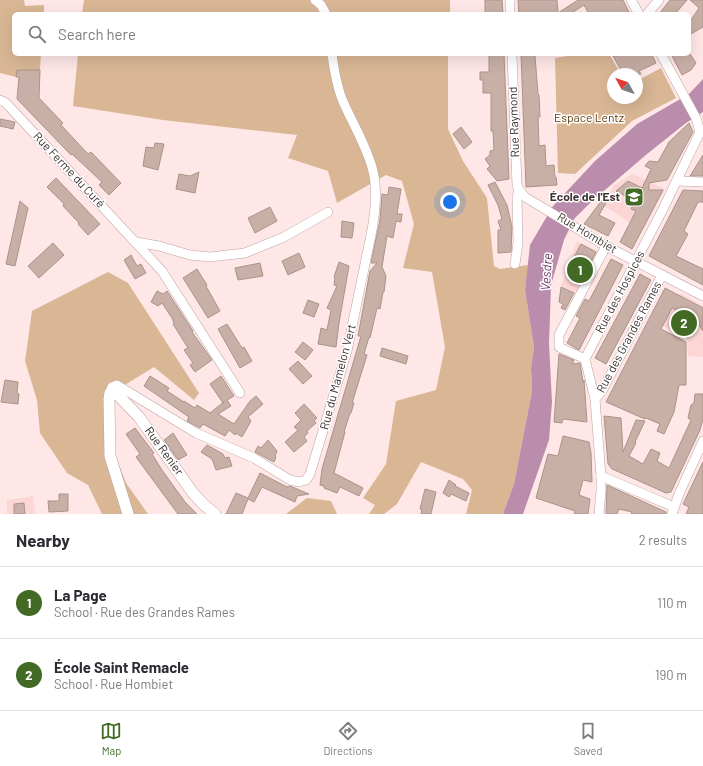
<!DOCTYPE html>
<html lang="en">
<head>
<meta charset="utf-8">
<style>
  :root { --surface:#fff; --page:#f7f7f7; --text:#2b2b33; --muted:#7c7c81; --line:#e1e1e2; --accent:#436a25 }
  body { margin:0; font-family:Barlow,sans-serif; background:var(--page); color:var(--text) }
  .compass { position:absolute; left:607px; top:68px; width:36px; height:36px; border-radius:50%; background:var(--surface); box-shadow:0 4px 16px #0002; rotate:310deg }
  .you { position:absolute; left:450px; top:202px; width:14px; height:14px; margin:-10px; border:3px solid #fff; border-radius:50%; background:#1a73e8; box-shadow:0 0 0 6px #1a73e833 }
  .badge { display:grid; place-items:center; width:26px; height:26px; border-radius:50%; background:var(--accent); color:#fff; font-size:13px; font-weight:700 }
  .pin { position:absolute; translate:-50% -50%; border:2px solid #fff; box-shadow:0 1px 4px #0006 }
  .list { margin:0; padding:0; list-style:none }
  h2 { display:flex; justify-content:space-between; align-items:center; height:52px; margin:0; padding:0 16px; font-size:17px }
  h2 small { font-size:13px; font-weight:400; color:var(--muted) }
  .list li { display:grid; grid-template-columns:26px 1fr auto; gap:12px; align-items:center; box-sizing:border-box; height:72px; padding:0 16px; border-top:1px solid var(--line) }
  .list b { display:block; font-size:15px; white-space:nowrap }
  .list p { margin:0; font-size:13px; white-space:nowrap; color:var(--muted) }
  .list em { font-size:13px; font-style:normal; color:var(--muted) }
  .icon { flex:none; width:22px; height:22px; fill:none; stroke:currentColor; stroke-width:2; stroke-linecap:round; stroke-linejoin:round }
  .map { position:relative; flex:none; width:703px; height:514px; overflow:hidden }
  .search { position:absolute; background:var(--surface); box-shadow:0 4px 16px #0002; left:12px; right:12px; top:12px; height:44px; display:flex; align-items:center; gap:10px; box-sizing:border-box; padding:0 14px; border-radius:6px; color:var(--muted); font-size:15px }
  .sheet { height:196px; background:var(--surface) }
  nav { display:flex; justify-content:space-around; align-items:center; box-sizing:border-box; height:56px; border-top:1px solid var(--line); background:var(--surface); font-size:11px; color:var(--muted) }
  nav a { display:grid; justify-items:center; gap:2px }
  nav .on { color:var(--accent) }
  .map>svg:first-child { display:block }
  .built { fill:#fcd6d4 }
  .green { fill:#d9b795 }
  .water { fill:#ba8dac }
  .building { fill:#c9b0a6; stroke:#aa9389 }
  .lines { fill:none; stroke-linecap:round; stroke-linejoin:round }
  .minor-casing { stroke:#bea3a1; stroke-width:10 }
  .tertiary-casing { stroke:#bea3a1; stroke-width:12 }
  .minor { stroke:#fff; stroke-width:9 }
  .tertiary { stroke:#fff; stroke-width:11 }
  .labels { text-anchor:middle; stroke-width:3; stroke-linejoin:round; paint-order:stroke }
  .park-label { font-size:12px; fill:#603b0b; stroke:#fff }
  .street-label { font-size:12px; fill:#3e3332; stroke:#fff }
  .poi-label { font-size:12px; font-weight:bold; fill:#3e3332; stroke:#fff; text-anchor:end }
  .water-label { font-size:13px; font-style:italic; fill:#723963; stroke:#fff }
</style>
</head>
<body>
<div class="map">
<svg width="703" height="514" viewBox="0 0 703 514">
  <rect width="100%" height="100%" fill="#fee7e6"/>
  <g class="built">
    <polygon points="632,174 665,189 643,230 630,223 603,205 614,185"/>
    <polygon points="577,241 600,253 579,295 561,286"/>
    <polygon points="680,293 703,306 703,357 688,356 687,337 663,326"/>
    <polygon points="33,496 35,514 7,514 7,500"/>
  </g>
  <g class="green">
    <polygon points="0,0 24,0 25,6 44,5 44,14 14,14 14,54 41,54 40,70 17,70 16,77 0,73"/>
    <polygon points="84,0 450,0 450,14 82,14"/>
    <polygon points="78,54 448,54 448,129 463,161 487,198 494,266 500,269 528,265 525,290 534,347 531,368 532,391 514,484 503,514 466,514 472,490 463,479 421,462 397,504 384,514 369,514 375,505 363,498 386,464 396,401 436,390 445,347 432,272 403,268 414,224 402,181 386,175 337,203 328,171 288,158 297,135 163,120 73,106"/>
    <polygon points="581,54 609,54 621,74 613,74 613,98 637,98 637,81 661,68 676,98 632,121 575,174 558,173 555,58"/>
    <polygon points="108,272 128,283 199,393 194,400 154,367 115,391 115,454 126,483 148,514 102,514 88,485 67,473 40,433 37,400 25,361 32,311"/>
    <polygon points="307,498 331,501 337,514 286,514"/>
  </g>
  <polygon class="water" points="703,79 703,112 686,123 647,154 591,202 574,219 564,240 551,285 549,344 552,402 549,440 523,514 503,514 514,484 532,391 531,368 534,347 525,290 530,245 553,206 595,161 637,124 689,94"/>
  <g class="building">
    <polygon points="485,0 502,0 503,14 485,14"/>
    <polygon points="518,0 557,0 558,13 578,0 623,0 630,14 589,14 584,5 570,14 519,14"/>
    <polygon points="670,0 687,0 675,14 659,14"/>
    <polygon points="690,0 703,0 703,27 689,35 689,23 699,8"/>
    <polygon points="489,54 504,54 509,179 497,181 487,169 490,166 485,159 490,155 490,151 494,150 493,131 491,131 491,93 483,93 483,80 480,80 480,72 489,72"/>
    <polygon points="521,54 534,54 535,56 538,94 539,95 540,117 538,117 539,146 545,145 546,166 554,165 555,177 556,177 557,185 526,187"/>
    <polygon points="612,54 650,54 651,56 652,55 656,63 639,71 641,74 623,74"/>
    <polygon points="671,54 690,54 696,63 691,70 682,75"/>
    <polygon points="17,70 40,70 39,98 63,123 61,125 88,154 91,152 121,183 109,195 99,185 102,182 72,154 71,155 17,99 19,77 16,77"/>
    <polygon points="0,119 15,122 13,129 0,126"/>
    <polygon points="689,123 693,132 667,180 649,183 649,190 663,190 632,249 620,242 636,211 631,209 635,201 616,191 628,181 642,188 651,169 645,166 649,161 658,162 668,144 668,143"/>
    <polygon points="461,127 472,142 464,149 453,134"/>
    <polygon points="155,143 164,144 158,170 143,166 146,147 154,148"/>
    <polygon points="703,155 703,176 690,176"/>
    <polygon points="199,172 195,193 176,189 179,174 190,176"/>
    <polygon points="56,178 100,224 88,235 78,224 79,223 63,206 64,204 47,187"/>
    <polygon points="495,182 507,205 512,227 511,252 498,253 498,230 501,230 498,221 502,219 498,205 488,185"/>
    <polygon points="389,187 401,189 397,214 402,214 401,222 396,221 393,238 387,236 382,267 386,276 384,292 383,292 380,309 377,308 370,338 369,337 364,354 367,355 352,403 354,403 351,413 350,413 344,432 345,432 334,473 363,488 359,496 340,487 337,493 324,488 324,486 320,485 322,469 361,336 358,336 370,271 377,263 371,263 380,220 382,194 388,195"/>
    <polygon points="683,190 703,191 703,202 698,202 684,231 688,234 676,256 703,269 703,285 649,256"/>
    <polygon points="602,200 606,203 599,215 615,223 608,236 584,224"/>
    <polygon points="20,201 28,208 15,266 6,264"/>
    <polygon points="270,207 277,221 255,233 248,218"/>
    <polygon points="342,221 354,223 352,238 341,237"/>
    <polygon points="53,243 64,255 39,278 28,266"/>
    <polygon points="581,244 596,252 585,273 570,265"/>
    <polygon points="299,253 305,267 288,275 282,261"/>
    <polygon points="131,255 137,266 141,264 146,273 135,279 124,260"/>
    <polygon points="611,259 623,265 579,350 567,343 580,318 576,316 585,299 589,301"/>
    <polygon points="339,262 349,266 339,323 336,347 318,344 321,328 327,330 331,310 327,308 337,286 334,285 335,278 334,277"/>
    <polygon points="260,263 263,276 238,280 235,268"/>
    <polygon points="197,269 207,285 206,286 220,311 208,318 183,278"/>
    <polygon points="640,274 651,280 606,364 595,358"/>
    <polygon points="561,287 574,293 565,310 561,308 563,304 559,302"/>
    <polygon points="665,288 703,308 703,331 696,320 672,308 661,329 686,342 686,385 679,385 674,412 664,434 657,431 660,424 646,418 645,419 606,402"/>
    <polygon points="157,291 163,294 167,291 193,331 192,332 212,360 195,372 190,365 193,363 184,350 188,348 173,324 174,323 172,318 162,303 158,306 151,302"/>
    <polygon points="308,300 319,304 314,317 303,313"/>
    <polygon points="227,324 242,348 244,347 252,361 240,368 218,329"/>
    <polygon points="303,342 313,350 305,360 295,352"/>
    <polygon points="382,348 408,356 406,364 380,356"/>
    <polygon points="559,354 574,360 572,364 580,363 583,382 584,380 587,422 563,419 562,423 554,422"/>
    <polygon points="298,361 312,376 303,384 289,369"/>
    <polygon points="150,376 169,388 167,391 184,402 184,401 195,408 197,405 210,413 225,401 223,403 210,384 221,376 234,396 227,400 231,406 218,414 234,424 250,401 256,396 263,404 248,417 251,421 242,437 236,433 235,435 229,430 225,436 203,424 200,428 187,421 189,417 144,386"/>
    <polygon points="5,380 18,382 17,393 19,394 18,404 1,402"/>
    <polygon points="695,394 703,394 703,419 700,430 671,492 666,493 619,472 612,469 608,464 604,416 621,418 623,452 636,420 645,421 635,442 636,443 629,456 643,464 651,449 660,453 657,461 669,468 691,420 688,418 691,405 694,403"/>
    <polygon points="304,404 317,418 314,421 316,423 307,431 308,433 304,437 307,441 294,452 285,442 298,430 294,427 301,420 295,413"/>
    <polygon points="135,428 154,453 152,454 162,470 185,502 197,514 178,514 147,472 136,457 140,454 126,434"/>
    <polygon points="173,433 187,455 178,460 164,440"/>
    <polygon points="563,436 589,442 591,453 592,482 583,480 579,495 590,499 588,514 574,514 575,511 536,498 548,454 558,456"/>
    <polygon points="268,440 277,451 275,456 276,457 274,462 255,452 258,446 261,448"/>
    <polygon points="207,445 223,454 225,458 229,457 232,466 216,470 212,459 201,452"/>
    <polygon points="703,462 703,514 686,514 689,507 683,504"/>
    <polygon points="260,473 287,487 290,486 309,494 297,496 295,502 262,487 254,502 248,499 242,514 226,514 236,493 248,498"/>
    <polygon points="449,480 456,485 455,486 469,493 466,501 451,494 449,497 443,493"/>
    <polygon points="607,485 666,512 666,514 631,514 632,512 619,509 617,514 606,514"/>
    <polygon points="425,489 436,492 431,514 421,514 422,509 420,509"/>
    <polygon points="59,494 68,494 68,511 49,512 48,501 59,501"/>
    <polygon points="24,503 25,514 14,514 14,504"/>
  </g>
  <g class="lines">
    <g class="minor-casing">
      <g id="minor">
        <polyline points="315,0 321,5 326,14"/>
        <polyline points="510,0 510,14"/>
        <polyline points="631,0 639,14"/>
        <polyline points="647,14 659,0"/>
        <polyline points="512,54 517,185 519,190 525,197 606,246 703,296"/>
        <polyline points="0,100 6,103 162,271 240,393"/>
        <polyline points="677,181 703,182"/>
        <polyline points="136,242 159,246 190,255 210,257 245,253 284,237 328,212"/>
        <polyline points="515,264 518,243 517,197 519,190"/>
        <polyline points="585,359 559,347 559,335 606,246"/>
        <path d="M110 393 112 387 117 385 196 433 254 458 290 480 299 482 306 480 310 474 347 351 371 235C375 215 378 192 373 171 367 146 352 123 342 99 336 84 334 69 332 54"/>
        <polyline points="595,399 602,391 662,275"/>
        <polyline points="601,476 674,507"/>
        <polyline points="599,514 601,491 601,476 595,399 585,359 663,209 700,132 696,118 661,54"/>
        <polyline points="672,514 679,494 703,441"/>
      </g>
    </g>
    <g class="tertiary-casing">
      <polyline id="tertiary" points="128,514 110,456 109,399 110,393 117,394 139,417 193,493 203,504 215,514"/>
    </g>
    <use href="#minor" class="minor"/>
    <use href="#tertiary" class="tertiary"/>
  </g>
  <defs>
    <g id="school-square" transform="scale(1)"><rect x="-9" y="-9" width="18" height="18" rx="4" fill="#436a25" stroke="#fff"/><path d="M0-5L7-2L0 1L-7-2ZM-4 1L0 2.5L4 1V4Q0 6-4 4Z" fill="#fff"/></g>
  </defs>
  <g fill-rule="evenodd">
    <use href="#school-square" x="634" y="197"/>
  </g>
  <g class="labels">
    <g class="park-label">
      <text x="589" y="122">Espace Lentz</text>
    </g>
    <g class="street-label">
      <text transform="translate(514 122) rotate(-92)" y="4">Rue Raymond</text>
      <text transform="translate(69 170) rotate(47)" y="4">Rue Ferme du Curé</text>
      <text transform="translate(587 233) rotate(31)" y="4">Rue Hombiet</text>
      <text transform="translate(620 292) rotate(-62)" y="4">Rue des Hospices</text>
      <text transform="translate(629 337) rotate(-62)" y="4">Rue des Grandes Rames</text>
      <text transform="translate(338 377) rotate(-75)" y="4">Rue du Mamelon Vert</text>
      <text transform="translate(164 451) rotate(54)" y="4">Rue Renier</text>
    </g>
    <g class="poi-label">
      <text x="620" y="201">École de l'Est</text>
    </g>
    <g class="water-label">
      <text transform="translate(546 272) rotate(-86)" y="5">Vesdre</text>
    </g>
  </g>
</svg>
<svg class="compass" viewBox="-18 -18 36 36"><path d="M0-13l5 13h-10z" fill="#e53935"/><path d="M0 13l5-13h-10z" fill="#7c7c81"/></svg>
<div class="you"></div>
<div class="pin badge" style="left:580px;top:270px">1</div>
<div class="pin badge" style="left:684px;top:323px">2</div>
<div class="search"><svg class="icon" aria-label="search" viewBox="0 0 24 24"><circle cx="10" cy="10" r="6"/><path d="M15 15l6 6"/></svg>Search here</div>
</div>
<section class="sheet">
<h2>Nearby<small>2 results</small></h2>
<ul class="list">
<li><span class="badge">1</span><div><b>La Page</b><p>School · Rue des Grandes Rames</p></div><em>110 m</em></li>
<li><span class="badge">2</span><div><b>École Saint Remacle</b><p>School · Rue Hombiet</p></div><em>190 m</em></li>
</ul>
</section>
<nav>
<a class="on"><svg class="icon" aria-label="map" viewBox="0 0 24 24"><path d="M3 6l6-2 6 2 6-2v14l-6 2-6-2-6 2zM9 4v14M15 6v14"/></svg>Map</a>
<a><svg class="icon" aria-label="directions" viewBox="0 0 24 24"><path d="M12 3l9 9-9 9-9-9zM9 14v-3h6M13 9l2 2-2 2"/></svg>Directions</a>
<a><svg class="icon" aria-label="saved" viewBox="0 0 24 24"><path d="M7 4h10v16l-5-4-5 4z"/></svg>Saved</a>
</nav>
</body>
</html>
